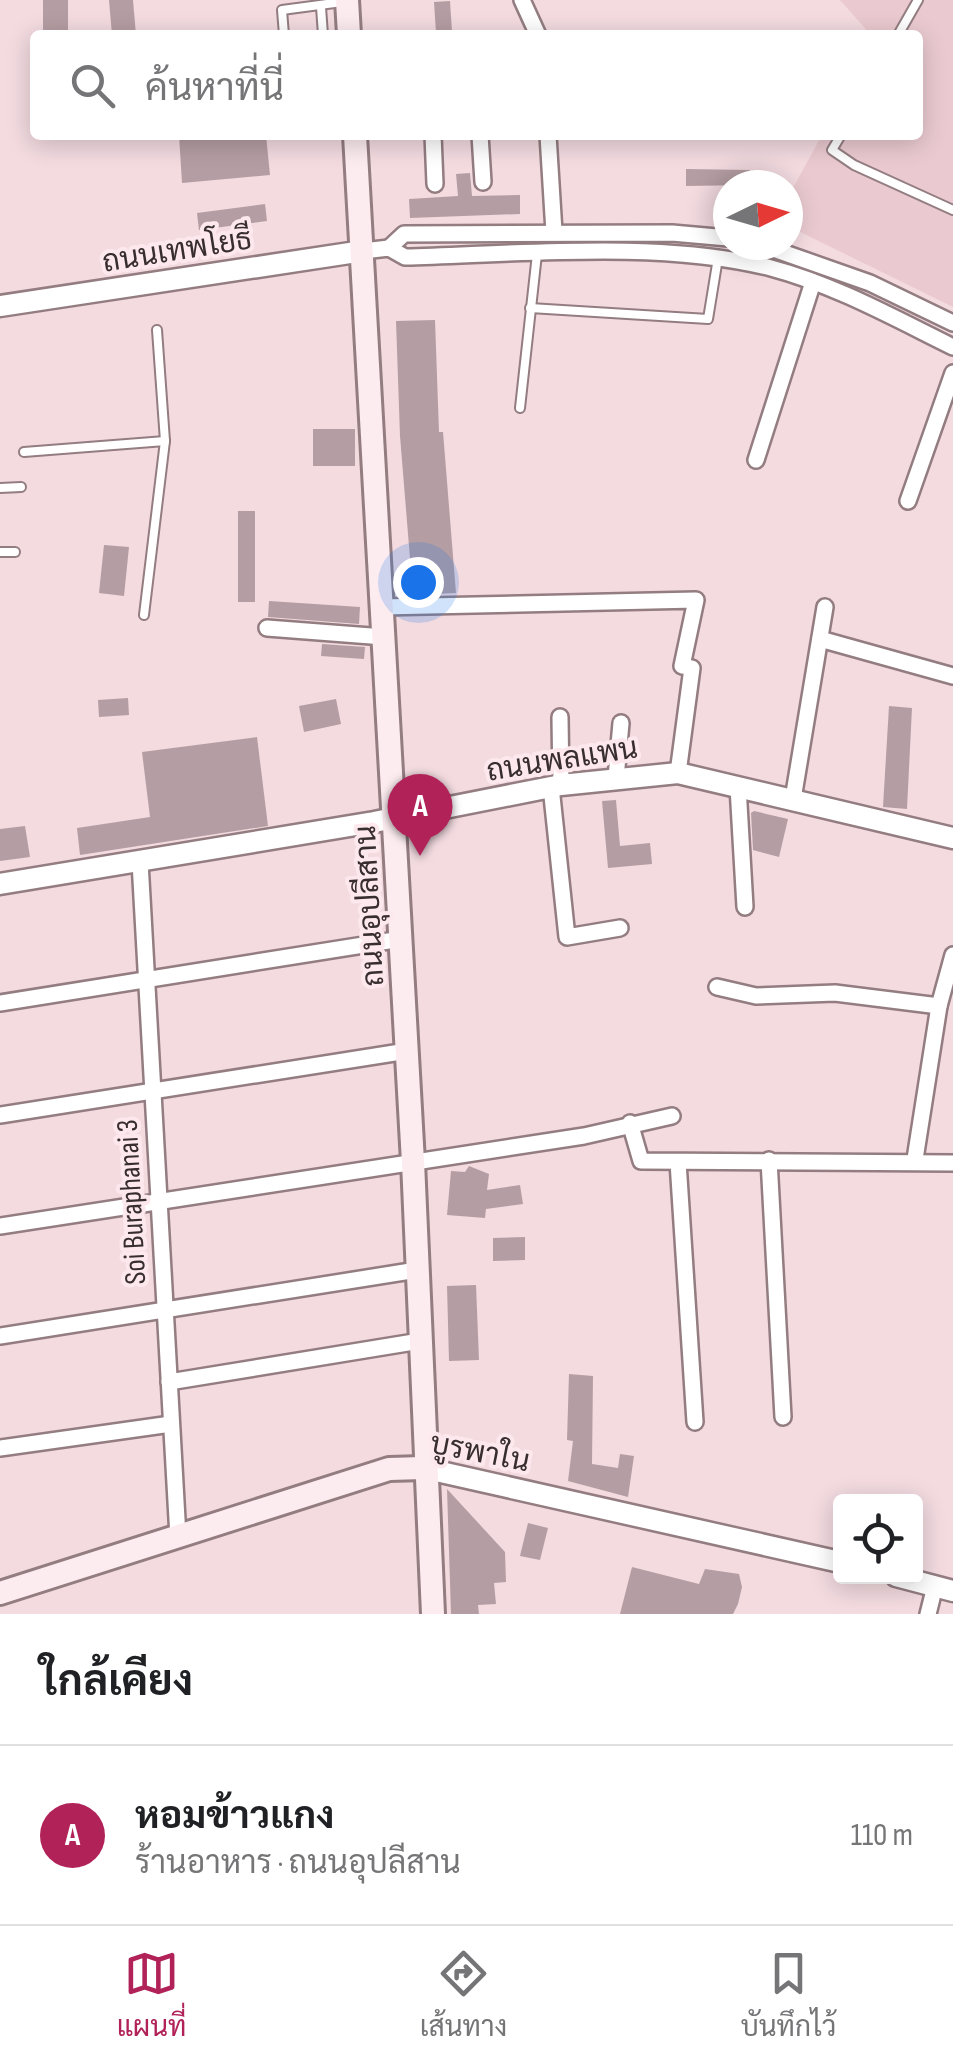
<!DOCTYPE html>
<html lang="th">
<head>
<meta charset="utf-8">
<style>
  :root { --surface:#fff; --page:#f2f2f2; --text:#202124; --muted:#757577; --line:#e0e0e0; --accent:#b02258 }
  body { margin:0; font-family:"Sofia Sans Condensed",Sarabun,sans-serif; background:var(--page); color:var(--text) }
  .controls { position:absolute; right:30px; bottom:30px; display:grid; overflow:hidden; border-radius:10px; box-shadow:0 5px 25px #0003 }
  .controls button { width:90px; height:90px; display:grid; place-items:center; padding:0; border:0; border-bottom:2px solid var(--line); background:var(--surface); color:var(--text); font:50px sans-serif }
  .compass { position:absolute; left:713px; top:170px; width:90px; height:90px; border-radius:50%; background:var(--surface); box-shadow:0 5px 25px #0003; rotate:85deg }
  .you { position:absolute; left:418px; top:582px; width:35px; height:35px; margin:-25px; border:8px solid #fff; border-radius:50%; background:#1a73e8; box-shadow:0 0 0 15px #1a73e833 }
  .badge { display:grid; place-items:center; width:65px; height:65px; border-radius:50%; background:var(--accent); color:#fff; font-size:32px; font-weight:700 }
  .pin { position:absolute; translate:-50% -82px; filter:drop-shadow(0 2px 5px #0008) }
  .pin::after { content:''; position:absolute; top:52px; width:35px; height:30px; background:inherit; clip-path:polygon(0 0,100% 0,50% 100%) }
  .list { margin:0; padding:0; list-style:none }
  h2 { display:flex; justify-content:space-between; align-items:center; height:130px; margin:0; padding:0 40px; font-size:42px }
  h2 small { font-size:32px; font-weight:400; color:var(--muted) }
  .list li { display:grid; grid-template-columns:65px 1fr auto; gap:30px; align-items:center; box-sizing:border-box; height:180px; padding:0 40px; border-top:2px solid var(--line) }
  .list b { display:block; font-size:38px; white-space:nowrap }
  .list p { margin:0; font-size:32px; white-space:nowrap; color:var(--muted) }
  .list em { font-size:32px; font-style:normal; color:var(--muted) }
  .icon { flex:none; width:55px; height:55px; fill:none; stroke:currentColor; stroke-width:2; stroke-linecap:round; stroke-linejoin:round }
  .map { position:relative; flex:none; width:953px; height:1614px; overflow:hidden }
  .search { position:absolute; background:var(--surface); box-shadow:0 5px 25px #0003; left:30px; right:30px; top:30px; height:110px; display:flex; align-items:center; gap:25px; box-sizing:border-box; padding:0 35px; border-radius:10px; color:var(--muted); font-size:38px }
  .sheet { height:310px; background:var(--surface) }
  nav { display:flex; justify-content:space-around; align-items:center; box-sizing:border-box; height:140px; border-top:2px solid var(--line); background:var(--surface); font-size:28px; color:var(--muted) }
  nav a { display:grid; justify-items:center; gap:5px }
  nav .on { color:var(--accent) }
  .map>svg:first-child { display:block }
  .built { fill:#eacad0 }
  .building { fill:#b59ea3 }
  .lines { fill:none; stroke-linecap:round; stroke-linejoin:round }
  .service-casing { stroke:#937d81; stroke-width:12 }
  .minor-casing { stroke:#937d81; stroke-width:20 }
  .tertiary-casing { stroke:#937d81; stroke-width:25 }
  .secondary-casing { stroke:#937d81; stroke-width:28 }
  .service { stroke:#fff; stroke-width:8 }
  .minor { stroke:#fff; stroke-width:15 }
  .tertiary { stroke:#fff; stroke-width:20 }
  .secondary { stroke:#fcecf0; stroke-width:22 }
  .labels { text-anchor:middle; stroke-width:8; stroke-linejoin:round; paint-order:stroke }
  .street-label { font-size:30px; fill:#382e30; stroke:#fde9ed }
</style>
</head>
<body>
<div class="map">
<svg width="953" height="1614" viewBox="0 0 953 1614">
  <rect width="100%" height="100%" fill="#f3dbe0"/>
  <polygon class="built" points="840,0 953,0 953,307 788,226 788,197 822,135 918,135 918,35 871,35"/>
  <g class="building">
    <rect x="43" y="0" width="25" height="35"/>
    <polygon points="109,0 133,0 136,35 112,35"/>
    <polygon points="450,1 452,32 436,33 434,2"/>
    <polygon points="179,135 266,135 270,175 182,183"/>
    <polygon points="686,169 750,170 750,185 686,186"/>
    <polygon points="470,173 472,196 520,195 520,214 410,218 409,199 458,196 456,174"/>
    <polygon points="265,204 267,221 199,230 197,213"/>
    <polygon points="435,320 439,432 443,432 456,593 413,595 400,436 396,321"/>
    <rect x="313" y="429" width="42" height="37"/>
    <rect x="238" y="511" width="17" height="91"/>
    <polygon points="104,545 129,547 124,596 99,593"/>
    <polygon points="269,601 360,607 359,624 268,617"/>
    <polygon points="322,644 365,647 364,659 321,656"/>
    <polygon points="128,698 129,715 99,717 98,700"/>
    <polygon points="336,699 341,724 304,732 299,706"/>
    <polygon points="889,706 912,708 907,809 883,807"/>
    <polygon points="257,737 268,826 80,855 77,828 150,817 142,752"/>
    <polygon points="616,800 620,846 650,843 652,864 608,868 602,801"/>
    <polygon points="754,811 788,819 779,857 753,850 751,813"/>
    <polygon points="25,826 30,857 0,861 0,829"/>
    <polygon points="469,1166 489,1174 487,1190 520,1185 523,1204 486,1209 485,1218 447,1215 451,1171 465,1172"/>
    <polygon points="525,1237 525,1260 493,1261 493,1238"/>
    <polygon points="476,1285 479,1360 449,1361 447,1286"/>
    <polygon points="569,1374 593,1376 592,1464 618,1468 620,1454 634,1456 628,1497 568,1481 573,1441 567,1440"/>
    <polygon points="447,1489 505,1552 506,1582 494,1583 496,1604 478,1605 479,1614 451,1614"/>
    <polygon points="528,1523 548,1528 540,1560 520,1556"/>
    <polygon points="632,1567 699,1584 705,1569 739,1574 742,1587 738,1604 733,1614 620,1614"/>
  </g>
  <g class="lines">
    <g class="service-casing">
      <g id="service">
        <polyline points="321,7 323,35"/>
        <polyline points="284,35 282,10 342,2"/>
        <polyline points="898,35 918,0"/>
        <polyline points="841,135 832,150 854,165 953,210"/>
        <polyline points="530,308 708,319 718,258"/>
        <polyline points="520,408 537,254"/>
        <polyline points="24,452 165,441"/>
        <polyline points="0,488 21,487"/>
        <polyline points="0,552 15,552"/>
        <polyline points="144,615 165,441 157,330"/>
      </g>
    </g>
    <g class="minor-casing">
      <g id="minor">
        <polyline points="522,0 538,35"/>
        <polyline points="433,135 435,184"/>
        <polyline points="480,135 483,182"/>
        <polyline points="548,135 554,232"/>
        <polyline points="762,245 870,283 953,323"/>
        <polyline points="389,248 404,234 672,233 728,238"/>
        <path d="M363 251 389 248 405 257C517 254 662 240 771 268 835 285 894 318 953 347"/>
        <polyline points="756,460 813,282"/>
        <polyline points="908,501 953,373"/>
        <polyline points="382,607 696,600 682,666 692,668 678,773"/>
        <polyline points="267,628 384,637"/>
        <polyline points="820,639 953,676"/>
        <polyline points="560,717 561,785"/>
        <polyline points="616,778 621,723"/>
        <polyline points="551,787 567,937 620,928"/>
        <polyline points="738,787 745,907"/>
        <polyline points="793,799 825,607"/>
        <polyline points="140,862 178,1537"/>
        <polyline points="717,987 756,996 835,993 939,1006"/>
        <polyline points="0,1003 401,939"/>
        <polyline points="0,1115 407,1051"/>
        <polyline points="630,1123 641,1161 953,1163"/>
        <polyline points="915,1159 939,1006 953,955"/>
        <polyline points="769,1160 783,1417"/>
        <polyline points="678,1162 695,1422"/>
        <polyline points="0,1226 584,1136 672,1116"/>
        <polyline points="0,1336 417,1270"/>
        <polyline points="169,1382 420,1341"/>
        <polyline points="0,1448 171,1424"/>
        <polyline points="928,1614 935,1586"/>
      </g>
    </g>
    <g class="tertiary-casing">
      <g id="tertiary">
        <polyline points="0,306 363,251"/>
        <polyline points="0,884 374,822 561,785 678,773 953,838"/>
        <polyline points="423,1468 840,1562"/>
        <polyline points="896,1576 953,1591"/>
      </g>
    </g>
    <g class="secondary-casing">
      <g id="secondary">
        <polyline points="347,0 349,35"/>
        <polyline points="355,135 413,1162 433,1614"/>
        <polyline points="0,1593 389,1469 423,1468"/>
      </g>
    </g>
    <use href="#service" class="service"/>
    <use href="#minor" class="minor"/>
    <use href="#tertiary" class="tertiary"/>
    <use href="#secondary" class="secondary"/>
  </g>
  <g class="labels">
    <g class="street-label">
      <text transform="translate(177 250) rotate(-9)" y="10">ถนนเทพโยธี</text>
      <text transform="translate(562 759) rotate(-9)" y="10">ถนนพลแพน</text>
      <text transform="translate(369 906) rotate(-93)" y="10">ถนนอุปลีสาน</text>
      <text transform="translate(131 1202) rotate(-93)" y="10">Soi Buraphanai 3</text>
      <text transform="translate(480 1452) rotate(11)" y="10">บูรพาใน</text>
    </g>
  </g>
</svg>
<div class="controls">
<button><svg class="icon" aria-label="locate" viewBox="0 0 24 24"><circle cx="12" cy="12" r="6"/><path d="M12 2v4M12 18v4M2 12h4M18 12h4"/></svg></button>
</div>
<svg class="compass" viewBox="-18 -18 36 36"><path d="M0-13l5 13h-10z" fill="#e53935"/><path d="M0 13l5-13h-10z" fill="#757577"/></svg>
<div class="you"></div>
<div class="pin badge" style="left:420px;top:856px">A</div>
<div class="search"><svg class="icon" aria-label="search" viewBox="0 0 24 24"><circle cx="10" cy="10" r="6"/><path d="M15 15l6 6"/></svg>ค้นหาที่นี่</div>
</div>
<section class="sheet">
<h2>ใกล้เคียง<small></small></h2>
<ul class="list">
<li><span class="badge">A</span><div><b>หอมข้าวแกง</b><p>ร้านอาหาร · ถนนอุปลีสาน</p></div><em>110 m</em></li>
</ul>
</section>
<nav>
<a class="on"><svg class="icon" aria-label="map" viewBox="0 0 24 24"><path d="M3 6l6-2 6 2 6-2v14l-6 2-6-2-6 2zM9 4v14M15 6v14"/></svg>แผนที่</a>
<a><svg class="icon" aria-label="directions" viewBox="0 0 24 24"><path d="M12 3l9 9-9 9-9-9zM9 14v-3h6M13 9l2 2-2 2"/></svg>เส้นทาง</a>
<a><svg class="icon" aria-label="saved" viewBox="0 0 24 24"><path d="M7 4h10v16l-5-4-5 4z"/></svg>บันทึกไว้</a>
</nav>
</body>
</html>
